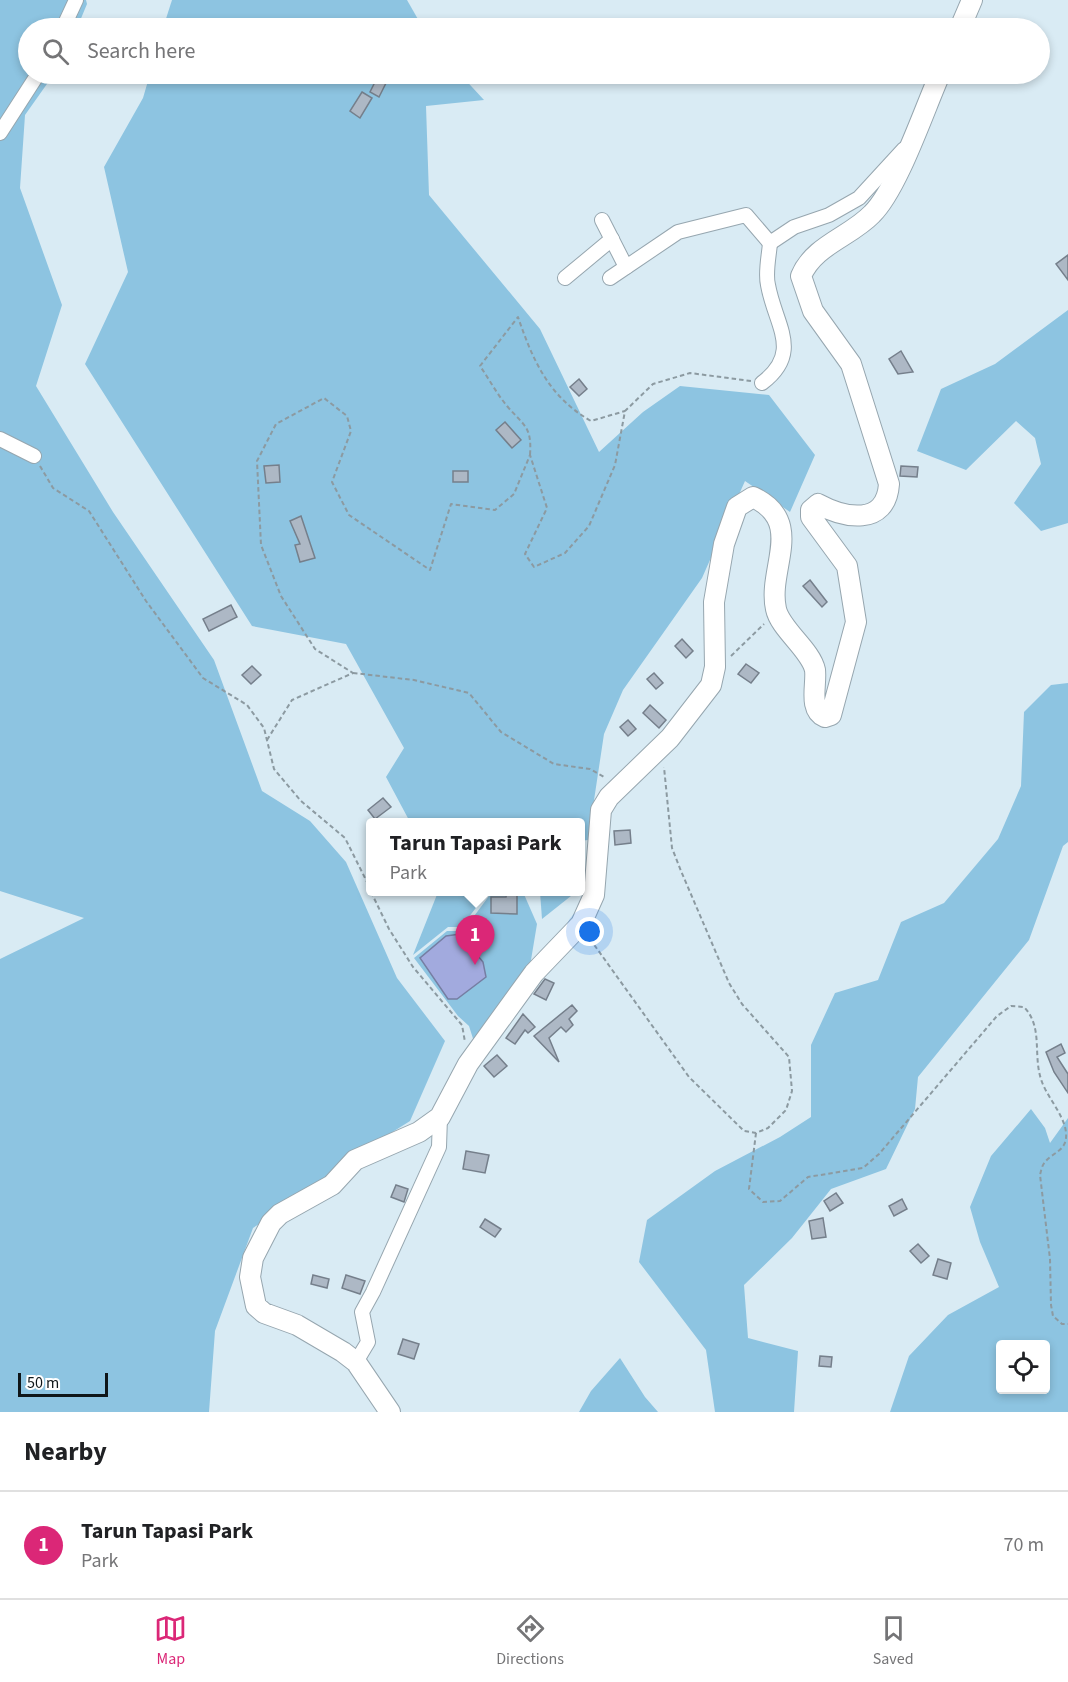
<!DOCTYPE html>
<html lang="en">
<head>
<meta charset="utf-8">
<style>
  :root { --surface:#fff; --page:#f2f2f2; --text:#202124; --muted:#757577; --line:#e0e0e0; --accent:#db2777 }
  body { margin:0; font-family:"Source Sans 3",sans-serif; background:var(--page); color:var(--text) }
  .controls { position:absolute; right:18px; bottom:18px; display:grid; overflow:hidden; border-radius:6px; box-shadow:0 3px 9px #0003 }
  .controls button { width:54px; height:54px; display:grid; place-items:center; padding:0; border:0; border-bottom:2px solid var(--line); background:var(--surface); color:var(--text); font:30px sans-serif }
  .scale { position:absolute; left:18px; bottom:15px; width:90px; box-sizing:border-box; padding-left:6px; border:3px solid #0f1619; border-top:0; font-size:16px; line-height:21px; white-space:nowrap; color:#0f1619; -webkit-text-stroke:4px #fff; paint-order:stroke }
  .you { position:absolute; left:590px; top:932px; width:21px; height:21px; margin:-15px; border:4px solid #fff; border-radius:50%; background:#1a73e8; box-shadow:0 0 0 9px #1a73e833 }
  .badge { display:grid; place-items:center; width:39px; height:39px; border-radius:50%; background:var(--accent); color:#fff; font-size:20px; font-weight:700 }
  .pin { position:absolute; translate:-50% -50px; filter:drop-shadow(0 2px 3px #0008) }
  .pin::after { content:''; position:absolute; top:32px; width:21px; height:18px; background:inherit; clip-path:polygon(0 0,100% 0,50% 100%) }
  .popup { position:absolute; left:366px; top:818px; width:219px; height:78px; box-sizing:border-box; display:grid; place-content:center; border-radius:6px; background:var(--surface); filter:drop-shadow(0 2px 4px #0005); font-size:20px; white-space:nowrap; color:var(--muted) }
  .popup b { font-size:22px; color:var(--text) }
  .popup::after { content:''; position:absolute; left:50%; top:100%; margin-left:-12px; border:12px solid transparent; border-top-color:var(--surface) }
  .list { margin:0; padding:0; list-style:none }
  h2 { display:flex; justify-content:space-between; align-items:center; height:78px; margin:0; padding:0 24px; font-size:26px }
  h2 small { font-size:20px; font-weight:400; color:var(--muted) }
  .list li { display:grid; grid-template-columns:39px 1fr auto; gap:18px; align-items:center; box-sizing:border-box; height:108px; padding:0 24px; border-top:2px solid var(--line) }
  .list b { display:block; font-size:22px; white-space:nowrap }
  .list p { margin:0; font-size:20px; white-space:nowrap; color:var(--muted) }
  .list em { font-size:20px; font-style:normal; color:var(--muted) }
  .icon { flex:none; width:33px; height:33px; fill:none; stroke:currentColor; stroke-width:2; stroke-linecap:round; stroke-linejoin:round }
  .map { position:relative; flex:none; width:1068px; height:1412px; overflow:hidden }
  .search { position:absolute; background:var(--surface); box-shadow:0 3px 9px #0003; left:18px; right:18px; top:18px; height:66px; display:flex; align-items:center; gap:15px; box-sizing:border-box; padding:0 21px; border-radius:33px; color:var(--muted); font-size:22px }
  .sheet { height:186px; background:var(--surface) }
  nav { display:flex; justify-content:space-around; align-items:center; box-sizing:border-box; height:84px; border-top:2px solid var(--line); background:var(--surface); font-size:16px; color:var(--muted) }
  nav a { display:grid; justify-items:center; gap:3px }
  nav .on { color:var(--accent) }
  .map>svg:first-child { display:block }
  .green { fill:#8dc4e1; fill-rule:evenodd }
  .water { fill:#a2aade; stroke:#767ea3; stroke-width:1.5 }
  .building { fill:#adb8c5; stroke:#757f8b; stroke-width:1.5 }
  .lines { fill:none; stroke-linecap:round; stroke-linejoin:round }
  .street-casing { stroke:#96a6af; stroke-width:16 }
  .secondary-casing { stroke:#96a6af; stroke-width:22 }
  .path { stroke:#8c9aa1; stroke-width:2; stroke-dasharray:4.5 3; stroke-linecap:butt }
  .street { stroke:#fff; stroke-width:14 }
  .secondary { stroke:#fff; stroke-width:20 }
</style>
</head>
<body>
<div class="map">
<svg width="1068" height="1412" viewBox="0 0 1068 1412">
  <rect width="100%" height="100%" fill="#d9ebf4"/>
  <g class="green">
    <polygon points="0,0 86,0 87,4 77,28 28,28 28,74 54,74 25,115 20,188 62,305 36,386 113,512 214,660 262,791 310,821 346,862 397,978 445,1041 410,1121 356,1155 311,1190 253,1228 215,1331 209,1412 0,1412 0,959 84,918 0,891"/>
    <polygon points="172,0 407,0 423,28 163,28"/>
    <polygon points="150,74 460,74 484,100 426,106 429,195 540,329 599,452 643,412 680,386 769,395 815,455 790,512 745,481 702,578 623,690 604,734 588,840 580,841 580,822 410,822 386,777 404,748 346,644 252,626 85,364 128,272 104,167 143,98"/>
    <polygon points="1068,310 1068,523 1041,531 1014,503 1041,464 1035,438 1016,421 966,470 917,451 941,389 995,364"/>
    <polygon points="1068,683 1068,842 1063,846 1029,940 918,1077 915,1109 886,1169 831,1189 792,1238 744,1285 748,1338 798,1351 794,1412 715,1412 706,1350 639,1262 647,1220 715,1171 780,1137 811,1117 811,1045 835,993 878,980 901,922 944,903 998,839 1021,786 1024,712 1051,685"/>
    <polygon points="438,892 493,892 486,895 461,927 448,927 413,955"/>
    <polygon points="498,892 523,892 537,924 529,972 476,1048 469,1026 458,1016 414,958 447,931 463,931 489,896"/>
    <polygon points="540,892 576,892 542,919"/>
    <path d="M1031 1109 1045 1128 1050 1143 1068 1118V1412H890L909 1356 948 1315 999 1287 980 1242 970 1207 991 1156ZM1000 1344H1046V1390H1000Z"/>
    <polygon points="620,1358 645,1397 658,1412 579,1412 591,1391"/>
  </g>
  <polygon class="water" points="460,934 483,962 486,977 457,999 448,999 420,958 446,936"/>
  <g class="building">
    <polygon points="378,76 387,81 379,97 370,92"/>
    <polygon points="362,92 372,98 360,118 350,111"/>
    <polygon points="1068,255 1068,280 1056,264"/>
    <polygon points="901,351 913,372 898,374 889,359"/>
    <polygon points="579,379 587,389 579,396 570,387"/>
    <polygon points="505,422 521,440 512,448 496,430"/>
    <polygon points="279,465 280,482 266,483 264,466"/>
    <polygon points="901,466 918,467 917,477 900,476"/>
    <rect x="453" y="471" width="15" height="11"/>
    <polygon points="301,516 315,558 300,562 295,545 300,544 290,521"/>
    <polygon points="810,580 827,602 822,607 803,586"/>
    <polygon points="231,605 237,617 209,631 203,619"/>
    <polygon points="682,639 693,651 686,658 675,646"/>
    <polygon points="746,664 759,673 751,683 738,674"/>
    <polygon points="252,666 261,675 251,684 242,675"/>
    <polygon points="654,673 663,683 656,689 647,679"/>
    <polygon points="650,705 666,720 659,728 643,713"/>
    <polygon points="628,720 636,729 628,736 620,727"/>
    <polygon points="383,798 391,807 375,819 368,810"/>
    <polygon points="630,830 631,843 615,845 614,831"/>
    <polygon points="507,891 517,891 517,914 491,913 491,897 506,897"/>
    <polygon points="545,979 554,983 546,1000 534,994"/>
    <polygon points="572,1005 577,1011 569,1019 573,1025 566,1032 561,1027 549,1038 559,1062 534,1036"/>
    <polygon points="523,1014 535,1027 528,1033 525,1030 515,1044 506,1038"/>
    <polygon points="1061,1044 1065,1053 1057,1057 1068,1074 1068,1093 1054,1072 1046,1052"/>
    <polygon points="497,1055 507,1066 494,1077 484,1066"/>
    <polygon points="466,1151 489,1155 485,1173 463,1169"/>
    <polygon points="396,1185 408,1189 404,1202 391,1197"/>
    <polygon points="836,1193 843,1203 830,1211 824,1201"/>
    <polygon points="902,1199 907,1209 894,1216 889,1206"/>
    <polygon points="823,1218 826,1237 812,1239 809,1221"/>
    <polygon points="485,1219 501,1229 495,1237 480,1227"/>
    <polygon points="918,1244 929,1256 921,1263 910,1251"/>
    <polygon points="938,1259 951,1263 947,1279 933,1275"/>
    <polygon points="313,1275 329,1279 327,1288 311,1284"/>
    <polygon points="346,1275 365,1281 360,1294 342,1288"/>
    <polygon points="403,1339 419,1344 414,1359 398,1354"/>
    <polygon points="820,1356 832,1357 831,1367 819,1366"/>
  </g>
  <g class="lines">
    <g class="street-casing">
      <g id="street">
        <polyline points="63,28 76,0"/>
        <polyline points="0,133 38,74"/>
        <polyline points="602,220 626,267"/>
        <polyline points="565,278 612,239"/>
        <polyline points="610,278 678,232 746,215 770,243 794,227 829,215 859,198 904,149"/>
        <path d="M762 383C803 352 775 325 768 285 765 273 769 256 770 243"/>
        <polyline points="0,439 34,456"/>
        <polyline points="356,1362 368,1342 362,1312 373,1292 439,1147 440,1117"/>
      </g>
    </g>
    <g class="secondary-casing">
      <g id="secondary">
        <polyline points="960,28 972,0"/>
        <path d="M390 1412 356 1362 343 1352 297 1325 264 1313 256 1306 250 1277 253 1258 271 1223 280 1214 332 1185 355 1160 419 1132 440 1117 468 1064 534 973 581 924 594 895 601 810 609 797 670 738 711 685 715 667 714 602 724 544 737 507 753 497C806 522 767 569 776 609 780 629 811 650 815 670 817 684 808 710 825 717L831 715 856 622 847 566 811 517V510L818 504C844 518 886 527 889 484L851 364 813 311 801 276C814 245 850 237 872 214 898 188 924 110 940 74"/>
      </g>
    </g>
    <g class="path">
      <path d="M530 455C532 426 524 426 507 406 497 394 489 379 480 366L518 317C533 361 549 397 591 421L625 411"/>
      <polyline points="40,466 53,488 89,511 146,601 203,678 247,705 264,728 274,769 301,801 345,838 370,888"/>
      <polyline points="731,656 764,624"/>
      <polyline points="353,673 414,680 469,693 501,732 554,764 590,769 606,778"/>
      <polyline points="267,740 292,700 353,673 315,649 281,596 261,545 257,461 276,424 324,398 347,416 351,431 332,482 349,515 430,570 451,504 495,510 514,494 530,455 547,508 525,554 534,567 565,553 589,526 615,465 625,411 653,384 690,373 751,381"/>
      <polyline points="371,892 389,929 413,967 462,1025 465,1042"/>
      <polyline points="590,939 689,1077 744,1131 756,1133 768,1128 786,1110 792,1091 789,1057 742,1004 729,983 681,871 672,848 664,767"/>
      <path d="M756 1133 749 1189 763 1202 780 1201 808 1177 863 1168 879 1154 997 1016 1011 1006 1024 1007C1044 1028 1032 1056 1042 1082 1048 1099 1068 1119 1066 1138 1065 1151 1052 1153 1045 1162 1042 1165 1041 1171 1040 1175L1050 1259 1051 1305 1053 1316 1062 1324H1068"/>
    </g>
    <use href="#street" class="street"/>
    <use href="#secondary" class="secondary"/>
  </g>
</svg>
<div class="controls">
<button><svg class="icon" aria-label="locate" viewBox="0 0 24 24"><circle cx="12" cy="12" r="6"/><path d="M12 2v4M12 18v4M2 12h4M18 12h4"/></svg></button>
</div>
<div class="scale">50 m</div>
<div class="you"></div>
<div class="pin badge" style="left:475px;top:965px">1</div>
<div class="popup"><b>Tarun Tapasi Park</b>Park</div>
<div class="search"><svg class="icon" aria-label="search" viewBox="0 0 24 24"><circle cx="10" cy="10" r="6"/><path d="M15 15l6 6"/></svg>Search here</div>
</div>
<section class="sheet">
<h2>Nearby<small></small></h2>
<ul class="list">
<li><span class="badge">1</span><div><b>Tarun Tapasi Park</b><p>Park</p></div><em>70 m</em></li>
</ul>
</section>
<nav>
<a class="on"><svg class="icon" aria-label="map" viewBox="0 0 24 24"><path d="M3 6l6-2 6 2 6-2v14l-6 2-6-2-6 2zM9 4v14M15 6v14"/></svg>Map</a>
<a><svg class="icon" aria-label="directions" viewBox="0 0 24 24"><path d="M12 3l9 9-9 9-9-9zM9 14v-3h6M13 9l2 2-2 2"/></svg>Directions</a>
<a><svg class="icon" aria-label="saved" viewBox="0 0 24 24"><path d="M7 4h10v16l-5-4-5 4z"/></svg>Saved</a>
</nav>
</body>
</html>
